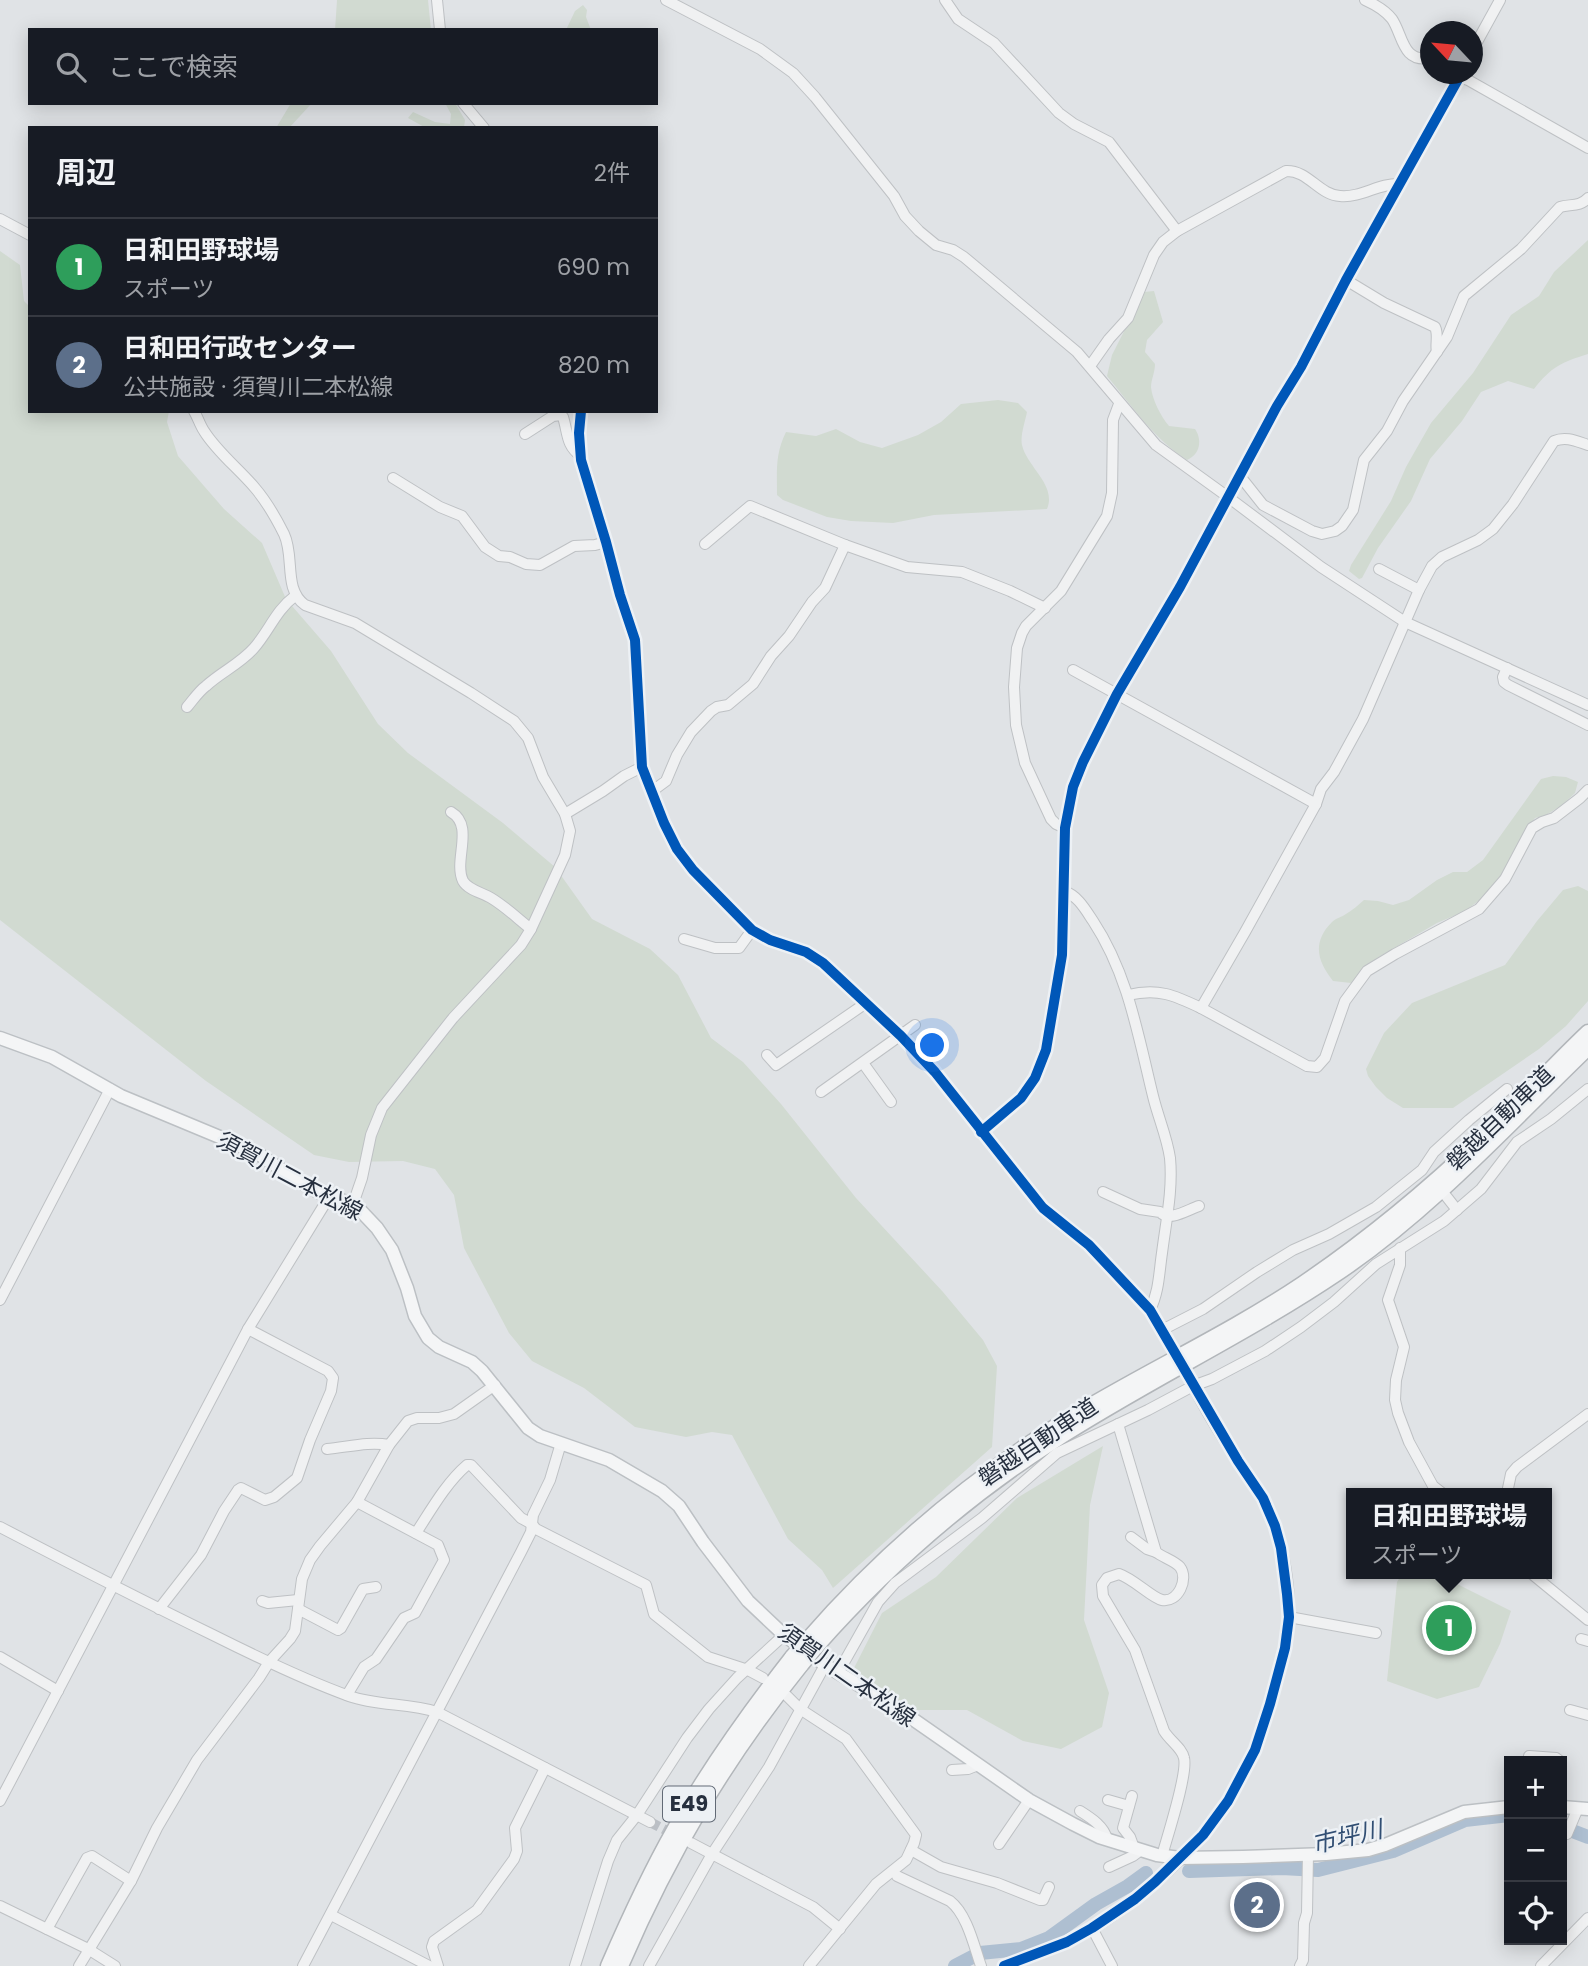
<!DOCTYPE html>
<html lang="ja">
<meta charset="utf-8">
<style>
:root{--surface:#171b24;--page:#20242c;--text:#f1f3f6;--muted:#9ea1a6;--line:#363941;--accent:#7c3aed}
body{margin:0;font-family:Poppins,"Noto Sans JP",sans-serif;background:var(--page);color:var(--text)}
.controls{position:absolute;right:21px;bottom:21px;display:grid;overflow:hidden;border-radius:0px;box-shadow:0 4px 18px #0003}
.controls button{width:63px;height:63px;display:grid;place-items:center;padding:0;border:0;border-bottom:2px solid var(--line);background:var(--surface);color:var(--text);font:35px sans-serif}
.compass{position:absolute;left:1420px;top:21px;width:63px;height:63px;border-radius:50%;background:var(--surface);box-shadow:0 4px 18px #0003;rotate:296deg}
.you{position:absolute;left:933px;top:1046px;width:24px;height:24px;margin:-18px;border:5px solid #fff;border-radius:50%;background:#1a73e8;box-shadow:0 0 0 10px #1a73e833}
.badge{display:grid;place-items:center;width:46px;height:46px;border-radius:50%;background:var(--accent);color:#fff;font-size:23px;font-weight:700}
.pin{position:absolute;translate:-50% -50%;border:4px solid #fff;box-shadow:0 2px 7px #0006}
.popup{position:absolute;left:1346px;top:1488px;width:206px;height:91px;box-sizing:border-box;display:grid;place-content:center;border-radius:0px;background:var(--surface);filter:drop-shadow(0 2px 5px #0005);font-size:23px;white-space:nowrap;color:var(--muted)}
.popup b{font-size:26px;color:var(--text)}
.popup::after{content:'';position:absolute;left:50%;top:100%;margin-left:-14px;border:14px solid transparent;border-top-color:var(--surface)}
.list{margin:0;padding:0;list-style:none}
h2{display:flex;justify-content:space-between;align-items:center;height:91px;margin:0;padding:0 28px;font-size:30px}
h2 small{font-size:23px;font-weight:400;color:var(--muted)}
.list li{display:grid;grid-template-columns:46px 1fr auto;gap:21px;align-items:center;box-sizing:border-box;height:98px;padding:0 28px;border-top:2px solid var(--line)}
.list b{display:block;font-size:26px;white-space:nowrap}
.list p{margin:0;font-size:23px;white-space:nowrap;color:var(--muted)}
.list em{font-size:23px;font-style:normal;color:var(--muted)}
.icon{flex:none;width:38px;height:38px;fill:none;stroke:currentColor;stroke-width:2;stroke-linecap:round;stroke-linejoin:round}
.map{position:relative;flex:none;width:1588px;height:1966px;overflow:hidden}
.search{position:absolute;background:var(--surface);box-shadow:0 4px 18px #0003;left:28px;top:28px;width:630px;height:77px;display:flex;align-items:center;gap:18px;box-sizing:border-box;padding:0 24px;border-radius:0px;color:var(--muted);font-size:26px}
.panel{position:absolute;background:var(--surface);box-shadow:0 4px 18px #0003;left:28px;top:126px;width:630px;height:287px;border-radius:0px}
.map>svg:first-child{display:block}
.green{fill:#d1dad1}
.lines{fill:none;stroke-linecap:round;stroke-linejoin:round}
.river{stroke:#aebfd1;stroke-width:14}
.minor-tunnel{stroke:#bbbfc5;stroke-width:10;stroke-dasharray:10 5;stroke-linecap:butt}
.minor-casing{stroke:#bec1c4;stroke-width:12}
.major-casing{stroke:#bcc0c4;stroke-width:15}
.highway-casing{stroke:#b2b6ba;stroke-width:17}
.minor{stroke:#f0f1f2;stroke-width:10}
.major{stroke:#f4f5f6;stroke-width:12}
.highway{stroke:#f4f5f6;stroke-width:14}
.highway-bridge-casing{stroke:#b2b6ba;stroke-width:17;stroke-linecap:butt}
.highway-bridge{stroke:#f4f5f6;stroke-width:14}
.cycleway-casing{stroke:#edf1f5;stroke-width:15}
.cycleway{stroke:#0057b8;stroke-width:10}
.labels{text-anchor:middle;stroke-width:5;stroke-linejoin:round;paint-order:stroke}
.shield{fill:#edf1f5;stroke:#626a76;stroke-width:2}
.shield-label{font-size:21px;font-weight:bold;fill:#27303f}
.street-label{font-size:23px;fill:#27303f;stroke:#edf1f5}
.water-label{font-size:24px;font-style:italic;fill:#314e73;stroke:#edf1f5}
</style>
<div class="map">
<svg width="1588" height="1966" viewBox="0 0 1588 1966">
<rect width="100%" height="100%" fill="#e0e3e6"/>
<g class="green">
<path d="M 337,0 L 428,0 L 431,30 L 335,30 Z"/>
<path d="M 583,5 L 587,10 L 586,17 L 591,30 L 566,30 L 575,11 Z"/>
<path d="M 291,103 L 312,103 L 289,128 L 276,128 Z"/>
<path d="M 445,103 L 455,103 L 465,120 L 464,128 L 426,128 L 408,118 L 413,112 L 435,122 L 450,124 L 451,114 Z"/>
<path d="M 1588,240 L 1588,354 C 1562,362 1551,367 1534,389 L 1508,381 L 1481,392 L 1462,421 L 1430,459 L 1411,501 L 1378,548 L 1362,578 L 1359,579 L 1349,571 L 1351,565 L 1391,501 L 1406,467 L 1431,423 L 1473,373 L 1511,315 L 1539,296 L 1554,272 Z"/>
<path d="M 0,251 L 20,265 L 24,301 L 30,307 L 30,411 L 169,411 L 167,422 L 178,456 L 224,509 L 262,543 L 286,599 L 331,651 L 378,724 L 408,753 L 503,823 L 555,867 L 592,919 L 650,949 L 678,975 L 711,1038 L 743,1062 L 781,1104 L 856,1198 L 943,1292 L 983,1340 L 997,1366 L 992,1447 L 833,1588 L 822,1570 L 788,1539 L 732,1435 L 712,1432 L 686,1437 L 635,1427 L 584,1388 L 532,1361 L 509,1333 L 464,1248 L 454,1195 L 435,1169 L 403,1161 L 349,1162 L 314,1155 L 206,1081 L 0,920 Z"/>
<path d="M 1154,291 L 1163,322 L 1147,340 L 1145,352 L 1155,364 C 1155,372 1151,380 1151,387 C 1152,399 1161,417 1169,426 L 1195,429 C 1202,439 1201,454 1187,460 C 1155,440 1131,405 1107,376 L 1112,355 L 1144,292 Z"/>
<path d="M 998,400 L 1018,403 L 1027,412 C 1025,422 1020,436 1022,445 C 1027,467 1057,485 1047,509 L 934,515 L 893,523 L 851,521 L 827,517 L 783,500 L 777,495 C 777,471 775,454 786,432 L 816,436 L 836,429 L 860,442 L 882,448 L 918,435 L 941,422 L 961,404 Z"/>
<path d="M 1553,776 L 1566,777 L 1578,782 L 1575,793 L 1561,806 L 1546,815 L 1535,818 L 1527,829 L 1501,877 L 1485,896 L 1465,911 L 1437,923 L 1377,958 L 1351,983 L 1333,981 C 1317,961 1312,942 1332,922 C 1336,918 1342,917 1346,914 C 1353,910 1358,905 1364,900 L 1378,901 L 1393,905 L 1409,900 L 1437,880 L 1453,872 L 1467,872 L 1483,860 L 1541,779 Z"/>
<path d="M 1578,886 L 1588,891 L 1588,1001 L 1566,1026 L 1539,1049 L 1453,1108 L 1403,1108 L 1387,1098 L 1376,1087 L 1368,1076 L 1366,1069 L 1384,1033 L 1412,1003 L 1505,965 L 1537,921 L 1563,890 Z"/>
<path d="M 1103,1446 L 1090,1505 L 1084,1620 L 1109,1693 L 1102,1727 L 1061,1749 L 1023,1741 L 967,1710 L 912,1710 L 853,1670 L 882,1613 L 936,1577 L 1017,1498 Z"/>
<path d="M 1402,1574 L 1437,1574 L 1511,1611 L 1500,1644 L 1479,1687 L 1437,1699 L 1387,1681 L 1397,1582 Z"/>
</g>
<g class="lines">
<g class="river">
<path d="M 1562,1827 L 1588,1837"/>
<path d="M 1189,1871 L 1282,1868 L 1318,1870 L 1393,1851 L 1465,1820 L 1509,1815"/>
<path d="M 955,1966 L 980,1953 L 1021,1949 L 1049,1938 L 1096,1904 L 1128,1886 L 1146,1873"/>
</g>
<path class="minor-tunnel" d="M 650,1822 L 675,1835"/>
<defs>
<g id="minor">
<path d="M 437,0 L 440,30"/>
<path d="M 666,0 L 760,49 L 793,73 L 815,97 L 894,196 L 905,216 L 919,231 L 936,245 L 953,250 L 964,257 L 1077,352 L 1156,445 L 1228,497 L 1321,567 L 1405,622 L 1588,705"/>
<path d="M 945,0 L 958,19 L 994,43 L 1059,113 L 1074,124 L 1109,142 L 1177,231"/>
<path d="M 1365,0 C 1376,5 1385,10 1392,19 C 1403,35 1402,63 1430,58"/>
<path d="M 1472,51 L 1500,0"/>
<path d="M 1459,77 L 1468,80 L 1588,148"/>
<path d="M 463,103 L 484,128"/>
<path d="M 0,219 L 30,235"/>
<path d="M 1346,280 L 1384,303 L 1435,327 C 1439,335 1435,344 1437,352"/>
<path d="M 1090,366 L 1109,339 L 1128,318 L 1154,255 L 1163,242 L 1177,231 L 1286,171 C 1308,170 1319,195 1340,196 C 1362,198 1378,183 1400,184"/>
<path d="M 194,411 C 198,418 200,425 204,431 C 217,452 239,469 255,488 C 267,502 276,518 284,534 C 295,557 283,589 305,605 L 355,623 L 471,693 L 514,721 L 528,738 L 543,777 L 565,814 L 570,831 L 565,855 L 531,929 L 521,945 L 453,1018 L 382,1108 L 371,1135 L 362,1178 L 353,1204"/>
<path d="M 581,411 L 579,433 L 581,460 L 606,542 L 620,595 L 635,640 L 642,767 L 664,823 L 677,849 L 693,870 L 752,930 L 770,940 L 806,952 L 823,963 L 901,1036 L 935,1072 L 1043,1208 L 1089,1245 L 1150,1310 L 1170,1345"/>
<path d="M 525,434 L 553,416 L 561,415 L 563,417 C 568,433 566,446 581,456"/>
<path d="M 1240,476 L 1263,505 L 1312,531 L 1322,534 L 1335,531 L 1342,526 L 1353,510 L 1364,460 L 1387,431 L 1403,401 L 1447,337 L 1464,296 L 1521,249 L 1560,207 C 1570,204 1580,207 1588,198"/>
<path d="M 393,478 L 440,507 L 462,516 L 485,547 L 499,556 L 510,557 L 526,564 L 540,565 L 574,546 L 595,545 L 606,542"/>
<path d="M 705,544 L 750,506 L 845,545"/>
<path d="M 1379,569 L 1419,590"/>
<path d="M 1507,668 L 1503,677 L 1504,682 L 1508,685 L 1588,725"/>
<path d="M 1073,670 L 1316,804"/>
<path d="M 187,707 C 193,700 199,691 206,686 C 221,672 240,664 254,648 C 269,631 276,610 295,596"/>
<path d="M 651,792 L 666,781 L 677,755 L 691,732 L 711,711 L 717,707 L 728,705 L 753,684 L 771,656 L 789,636 L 812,602 L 825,588 L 845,545 L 907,567 L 962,572 L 1010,591 L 1045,608"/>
<path d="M 451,812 C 475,826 453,860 463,881 C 468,890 483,893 491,898 C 506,907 518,919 531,929"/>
<path d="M 565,814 L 603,791 L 624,776 L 642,767"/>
<path d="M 1065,828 L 1056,824 L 1051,819 L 1025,763 L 1016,725 L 1014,687 L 1017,648 L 1022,633 L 1026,626 L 1061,591 L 1107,516 L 1112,493 L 1113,420 L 1119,404"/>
<path d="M 1064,891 C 1078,896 1085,909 1093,921 C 1128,974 1138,1035 1153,1096 C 1158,1117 1167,1137 1170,1158 C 1173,1190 1166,1221 1162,1253 C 1159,1273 1159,1292 1150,1310"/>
<path d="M 684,939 L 715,948 L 739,948 L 752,930"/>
<path d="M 1128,995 C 1158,988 1174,995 1201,1008 L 1245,932 L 1316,804 L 1321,789 L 1334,772 L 1363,719 L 1419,590 L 1432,566 L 1442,557 L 1478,540 L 1493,529 L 1513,504 L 1554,441 C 1566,436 1576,441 1588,445"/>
<path d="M 1201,1008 L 1307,1066 L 1317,1067 L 1325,1058 L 1345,1001 L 1367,971 L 1395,954 L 1479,909 L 1505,879 L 1532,828 L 1542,822 L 1554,818 L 1580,798 L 1588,790"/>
<path d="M 767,1055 L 776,1065 L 866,1003"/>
<path d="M 863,1063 L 891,1102"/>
<path d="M 821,1092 L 915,1025"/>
<path d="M 981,1132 L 1021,1098 L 1035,1078 L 1046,1050 L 1062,955 L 1065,828 L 1073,787 L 1083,762 L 1117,694 L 1180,587 L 1277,406 L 1301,367 L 1346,280 L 1461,74"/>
<path d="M 1103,1192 L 1140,1209 L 1160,1212 C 1169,1222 1187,1210 1199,1206"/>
<path d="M 1446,1196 L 1457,1210"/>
<path d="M 1400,1248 L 1400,1265 L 1388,1300 L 1404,1347 L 1396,1380 L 1395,1400 L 1398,1413 L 1409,1442 L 1433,1486 L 1442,1493"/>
<path d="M 0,1300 L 110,1089"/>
<path d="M 1162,1330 L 1203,1309 L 1257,1272 L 1293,1250 L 1329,1234 L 1376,1207 L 1422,1170 L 1434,1152 L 1469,1120 L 1507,1089"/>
<path d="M 1118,1424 L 1156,1552 C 1162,1557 1175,1561 1180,1567 C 1189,1579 1178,1603 1162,1600 C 1152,1598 1134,1579 1119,1574 L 1107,1578 L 1102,1585 L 1103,1596 L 1135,1650 L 1164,1731 C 1170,1741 1182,1748 1184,1758 C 1188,1774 1167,1837 1162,1856"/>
<path d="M 327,1449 C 348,1447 369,1441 389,1445"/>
<path d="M 1507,1493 L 1511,1474 L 1517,1467 L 1588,1414"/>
<path d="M 0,1527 C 71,1564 141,1600 213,1635 C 257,1657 302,1679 349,1696 C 377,1706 408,1703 437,1712 L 650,1822"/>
<path d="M 416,1533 C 431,1510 446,1483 467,1465 L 471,1465 L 521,1518 L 532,1524 L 536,1529 L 646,1585 L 654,1614 L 708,1657 L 748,1670 L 763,1678"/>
<path d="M 1131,1537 L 1147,1549 L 1156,1552"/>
<path d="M 1532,1574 L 1588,1620"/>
<path d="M 262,1601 L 268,1603 L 298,1600"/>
<path d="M 159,1609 L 201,1555 L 224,1511 L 238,1490 L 241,1488 L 265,1500 L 274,1497 L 297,1478 L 310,1440 L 331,1391 L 333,1378 L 328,1371 L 248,1329"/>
<path d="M 298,1609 L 338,1630 L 341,1628 L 363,1589 L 376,1587"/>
<path d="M 1289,1617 L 1376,1633"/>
<path d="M 1581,1639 L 1588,1641"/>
<path d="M 0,1657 L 58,1691"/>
<path d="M 838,1673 L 878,1602 L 895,1583 L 982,1518 L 1057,1453 L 1148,1410 L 1193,1386 L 1212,1379 L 1265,1351 L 1301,1327 L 1334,1302 L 1376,1264 L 1444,1221 L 1481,1189 L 1517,1142 L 1551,1119 L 1588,1089"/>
<path d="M 347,1695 L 364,1667 L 376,1659 L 404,1618 L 415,1613 L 444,1560 L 438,1545 L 357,1502"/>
<path d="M 787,1696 L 800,1709 L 846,1739 L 916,1835 L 914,1843 L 906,1860 L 876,1884 L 809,1966"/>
<path d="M 1570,1710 L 1588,1715"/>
<path d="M 1529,1756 L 1556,1758 L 1560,1761"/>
<path d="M 952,1770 L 968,1769 L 978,1765"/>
<path d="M 1132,1796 L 1123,1828 L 1130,1837 L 1134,1848"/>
<path d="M 1108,1800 L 1129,1806"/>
<path d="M 0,1801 L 248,1329 L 329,1197"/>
<path d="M 1080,1811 C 1091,1818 1104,1826 1107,1839"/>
<path d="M 1567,1834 L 1578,1808"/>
<path d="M 691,1843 L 813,1907 L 840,1929"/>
<path d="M 999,1844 L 1029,1800"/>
<path d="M 911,1850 L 941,1867 L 997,1883 L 1040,1900 L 1043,1900 L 1049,1887"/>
<path d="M 1109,1867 L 1133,1856 L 1141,1850"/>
<path d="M 897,1876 L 950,1901 C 967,1914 974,1946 981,1966"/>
<path d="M 0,1906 L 88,1949 L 115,1966"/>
<path d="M 331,1915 L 429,1966"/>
<path d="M 1092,1928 L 1112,1966"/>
<path d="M 47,1929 L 87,1858 L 92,1856 L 131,1881"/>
<path d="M 79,1966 L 131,1881 L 157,1828 L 197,1760 L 259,1678 L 269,1662 L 290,1639 L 295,1631 L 302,1579 L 310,1560 L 320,1546 L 357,1502 L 389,1445 L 408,1421 L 417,1418 L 439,1418 L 454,1414 L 495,1385"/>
<path d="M 303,1966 L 521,1552 L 531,1532 L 533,1515 L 550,1480 L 561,1443"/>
<path d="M 438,1966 L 432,1947 L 434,1941 L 477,1910 L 514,1859 L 517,1851 L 515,1828 L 545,1768"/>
<path d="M 575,1966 L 608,1861 L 617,1840 L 637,1815 L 687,1738 L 709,1709 L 737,1678 L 784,1635"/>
<path d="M 649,1966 L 712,1854 L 769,1767 L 825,1665"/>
<path d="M 1004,1966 C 1025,1958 1048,1951 1068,1942 C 1124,1915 1194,1855 1227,1803 C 1250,1767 1264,1727 1275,1686 C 1280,1664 1288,1641 1289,1618 C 1290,1588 1284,1553 1275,1524 C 1266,1500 1250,1482 1237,1460 C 1220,1434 1202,1406 1189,1377"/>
<path d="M 1300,1966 L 1303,1960 L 1304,1923 L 1307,1913 L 1308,1854"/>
<path d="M 1541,1966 L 1588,1918"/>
</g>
<g id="major">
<path d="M 0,1038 L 52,1057 L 121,1096 L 234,1143 L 260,1155 L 295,1179 L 320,1193 L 353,1204 L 359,1209 L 377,1228 L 392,1250 L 407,1288 L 415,1316 L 428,1338 L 439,1347 L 472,1362 L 482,1371 L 528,1428 L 540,1436 L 609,1460 L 662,1491 L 679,1506 L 703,1542 L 748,1601 L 784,1635 L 825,1665 L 894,1706 L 1029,1800 L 1073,1824 L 1099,1837 L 1157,1855 L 1180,1858 L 1243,1857 L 1326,1854 L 1368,1850 L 1385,1845 L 1464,1812 L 1509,1807"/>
<path d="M 1562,1807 L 1588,1809"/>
</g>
<g id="highway">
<path d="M 807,1640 C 881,1555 968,1481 1064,1421 C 1142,1373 1226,1335 1302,1284 C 1367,1240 1426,1191 1483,1137 C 1519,1103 1552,1066 1588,1032"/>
<path d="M 816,1647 C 885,1569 963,1500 1051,1443 C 1145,1382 1248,1334 1341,1271 C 1433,1208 1508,1125 1588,1048"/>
<path d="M 608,1966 C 628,1920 649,1874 674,1830 C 708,1769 749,1712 792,1657"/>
<path d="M 621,1966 C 669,1854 726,1758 802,1664"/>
</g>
</defs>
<use href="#minor" class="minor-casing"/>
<use href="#major" class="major-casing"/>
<use href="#highway" class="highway-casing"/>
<use href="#minor" class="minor"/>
<use href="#major" class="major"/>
<use href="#highway" class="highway"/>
<defs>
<g id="highway-bridge">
<path d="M 792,1657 L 807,1640"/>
<path d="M 802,1664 L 816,1647"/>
</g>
</defs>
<use href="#highway-bridge" class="highway-bridge-casing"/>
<use href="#highway-bridge" class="highway-bridge"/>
<defs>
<g id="cycleway">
<path d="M 581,411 L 579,433 L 581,460 L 606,542 L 620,595 L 635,640 L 642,767 L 664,823 L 677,849 L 693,870 L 752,930 L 770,940 L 806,952 L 823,963 L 901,1036 L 935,1072 L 1043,1208 L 1089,1245 L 1150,1310 L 1238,1461 L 1263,1498 L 1275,1526 L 1281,1548 L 1287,1594 L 1289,1617 L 1285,1648 L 1270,1704 L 1255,1750 L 1228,1801 L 1203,1835 L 1155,1882 L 1135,1899 L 1092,1928 L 1067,1942 L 1004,1966"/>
<path d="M 981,1132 L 1021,1098 L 1035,1078 L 1046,1050 L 1062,955 L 1065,828 L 1073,787 L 1083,762 L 1117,694 L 1180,587 L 1277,406 L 1301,367 L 1346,280 L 1461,74"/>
</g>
</defs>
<use href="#cycleway" class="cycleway-casing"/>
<use href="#cycleway" class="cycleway"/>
</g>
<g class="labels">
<rect class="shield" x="663" y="1786.5" width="52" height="35" rx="5"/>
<g class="shield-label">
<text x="689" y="1811">E49</text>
</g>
<g class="street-label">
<text transform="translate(1500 1118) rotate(-44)" y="8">磐越自動車道</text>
<text transform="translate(290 1176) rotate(28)" y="8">須賀川二本松線</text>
<text transform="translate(1038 1442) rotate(-34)" y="8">磐越自動車道</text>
<text transform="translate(847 1675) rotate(35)" y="8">須賀川二本松線</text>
</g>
<g class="water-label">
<text transform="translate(1347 1837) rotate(-13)" y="8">市坪川</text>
</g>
</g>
</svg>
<div class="controls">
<button>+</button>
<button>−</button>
<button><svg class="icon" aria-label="locate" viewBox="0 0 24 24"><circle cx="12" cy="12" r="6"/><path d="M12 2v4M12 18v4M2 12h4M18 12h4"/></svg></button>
</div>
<svg class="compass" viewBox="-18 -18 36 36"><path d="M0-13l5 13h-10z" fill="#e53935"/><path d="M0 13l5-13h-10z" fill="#9ea1a6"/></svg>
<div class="you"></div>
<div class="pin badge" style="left:1449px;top:1628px;background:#2e9e5b">1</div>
<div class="popup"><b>日和田野球場</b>スポーツ</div>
<div class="pin badge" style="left:1257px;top:1905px;background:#5c6f8a">2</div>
<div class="search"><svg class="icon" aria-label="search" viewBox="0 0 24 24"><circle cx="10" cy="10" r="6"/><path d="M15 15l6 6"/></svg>ここで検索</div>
<section class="panel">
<h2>周辺<small>2件</small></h2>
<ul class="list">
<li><span class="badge" style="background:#2e9e5b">1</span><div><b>日和田野球場</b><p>スポーツ</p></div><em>690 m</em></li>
<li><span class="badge" style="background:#5c6f8a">2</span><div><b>日和田行政センター</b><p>公共施設 · 須賀川二本松線</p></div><em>820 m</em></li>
</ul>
</section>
</div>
